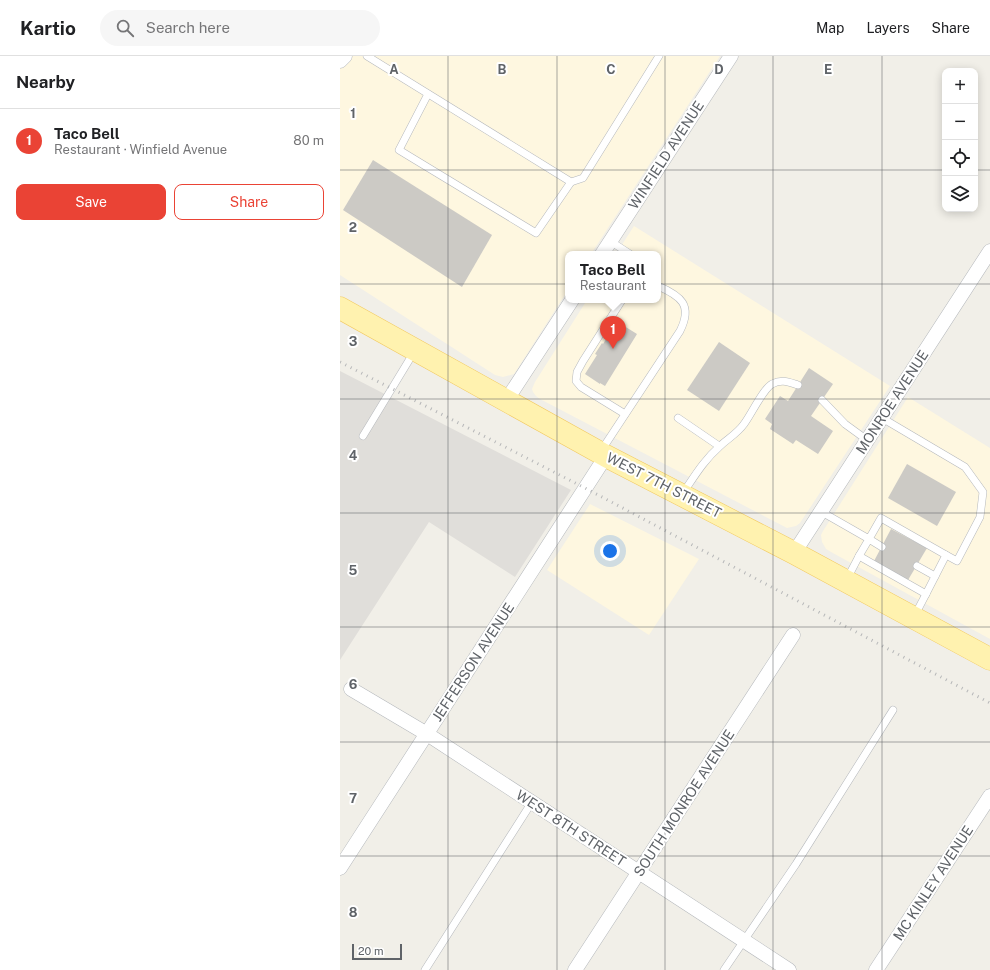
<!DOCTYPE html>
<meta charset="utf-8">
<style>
:root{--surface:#fff;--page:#f6f6f6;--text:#202124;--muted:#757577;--line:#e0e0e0;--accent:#ea4335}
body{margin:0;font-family:"Public Sans",sans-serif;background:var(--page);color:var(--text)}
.controls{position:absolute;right:12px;top:12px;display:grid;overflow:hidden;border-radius:8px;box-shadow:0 2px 10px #0003}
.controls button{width:36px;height:36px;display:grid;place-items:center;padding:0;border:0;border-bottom:1px solid var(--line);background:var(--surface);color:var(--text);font:20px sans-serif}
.scale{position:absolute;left:12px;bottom:10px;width:50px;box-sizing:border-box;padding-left:4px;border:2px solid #5f6368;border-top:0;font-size:11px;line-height:14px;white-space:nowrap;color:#5f6368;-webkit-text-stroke:3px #fff;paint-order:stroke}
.you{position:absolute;left:270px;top:495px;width:14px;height:14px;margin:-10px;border:3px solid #fff;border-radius:50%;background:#1a73e8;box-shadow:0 0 0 6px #1a73e833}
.badge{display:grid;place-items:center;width:26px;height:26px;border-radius:50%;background:var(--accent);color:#fff;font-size:13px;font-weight:700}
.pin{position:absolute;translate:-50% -33px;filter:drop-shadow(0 1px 2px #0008)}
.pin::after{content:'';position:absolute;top:21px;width:14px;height:12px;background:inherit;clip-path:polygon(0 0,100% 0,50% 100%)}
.popup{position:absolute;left:225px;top:195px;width:96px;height:52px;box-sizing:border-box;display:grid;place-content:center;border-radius:8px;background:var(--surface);filter:drop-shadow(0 1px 3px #0005);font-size:13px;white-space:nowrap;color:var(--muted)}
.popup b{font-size:15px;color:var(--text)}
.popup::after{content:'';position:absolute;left:50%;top:100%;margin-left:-8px;border:8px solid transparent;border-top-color:var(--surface)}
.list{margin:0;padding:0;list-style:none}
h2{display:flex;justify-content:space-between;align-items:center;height:52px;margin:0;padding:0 16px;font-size:17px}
h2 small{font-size:13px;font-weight:400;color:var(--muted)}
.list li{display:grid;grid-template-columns:26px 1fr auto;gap:12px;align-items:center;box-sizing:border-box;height:64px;padding:0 16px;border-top:1px solid var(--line)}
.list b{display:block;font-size:15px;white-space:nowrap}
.list p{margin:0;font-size:13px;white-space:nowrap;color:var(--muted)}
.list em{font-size:13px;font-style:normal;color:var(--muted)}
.actions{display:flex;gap:8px;padding:12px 16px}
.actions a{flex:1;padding:9px 0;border:1px solid var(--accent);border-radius:8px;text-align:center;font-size:14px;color:var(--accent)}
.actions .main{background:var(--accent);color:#fff}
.icon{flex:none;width:22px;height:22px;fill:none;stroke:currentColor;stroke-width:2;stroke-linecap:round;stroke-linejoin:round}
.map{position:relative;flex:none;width:650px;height:914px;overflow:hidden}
header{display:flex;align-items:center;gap:24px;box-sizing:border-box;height:56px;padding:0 20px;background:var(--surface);border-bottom:1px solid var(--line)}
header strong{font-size:19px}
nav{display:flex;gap:22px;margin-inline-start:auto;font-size:14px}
.search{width:280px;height:36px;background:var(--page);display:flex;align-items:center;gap:10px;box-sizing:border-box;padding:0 14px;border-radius:22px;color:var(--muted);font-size:15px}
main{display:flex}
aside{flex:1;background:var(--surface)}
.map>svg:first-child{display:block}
.commercial{fill:#fef7e0}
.industrial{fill:#e0deda}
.building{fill:#cccac5}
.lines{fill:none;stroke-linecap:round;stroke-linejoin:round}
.service-casing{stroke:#b5b8bc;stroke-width:8}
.minor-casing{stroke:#b5b8bc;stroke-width:15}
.primary-casing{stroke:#f2c960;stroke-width:23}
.service{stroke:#fff;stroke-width:7}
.minor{stroke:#fff;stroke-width:14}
.primary{stroke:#fff2af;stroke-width:22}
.rail{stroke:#b6b7b8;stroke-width:3;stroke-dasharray:1 5;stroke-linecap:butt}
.grid{fill:none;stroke:#5f6368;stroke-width:1;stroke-opacity:0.55}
.labels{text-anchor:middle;stroke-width:4;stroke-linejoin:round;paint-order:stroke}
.street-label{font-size:14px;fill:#5f6368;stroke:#fff}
.grid-label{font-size:13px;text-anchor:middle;font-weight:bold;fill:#5f6368;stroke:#fff;stroke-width:4;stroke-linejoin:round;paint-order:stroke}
</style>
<header>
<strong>Kartio</strong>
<div class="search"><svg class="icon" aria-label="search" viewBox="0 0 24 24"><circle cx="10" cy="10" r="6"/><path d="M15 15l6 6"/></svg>Search here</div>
<nav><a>Map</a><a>Layers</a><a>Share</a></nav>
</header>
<main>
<aside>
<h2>Nearby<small></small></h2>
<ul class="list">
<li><span class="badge">1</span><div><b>Taco Bell</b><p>Restaurant · Winfield Avenue</p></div><em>80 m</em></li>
</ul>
<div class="actions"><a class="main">Save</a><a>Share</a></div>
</aside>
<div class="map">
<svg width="650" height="914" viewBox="0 0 650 914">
<rect width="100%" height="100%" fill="#f1efe8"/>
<g class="commercial">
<path d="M 0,0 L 380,0 L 251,198 L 228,198 L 228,234 L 174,318 L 163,321 L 155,319 L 0,219 Z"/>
<path d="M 294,170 L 550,330 L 460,467 L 456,470 L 447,472 L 200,343 L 196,340 L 193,336 L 192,333 L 195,326 L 247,244 L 318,244 L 318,198 L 276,198 Z"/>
<path d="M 568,341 L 650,392 L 650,583 L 491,496 L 486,493 L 482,486 L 481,479 L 483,475 Z"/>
<path d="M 250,448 L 359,503 L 309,579 L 207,514 Z"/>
</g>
<path class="industrial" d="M 0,315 L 231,434 L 175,521 L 89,466 L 0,604 Z"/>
<g class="building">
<path d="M 33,104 L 152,179 L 122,231 L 3,154 Z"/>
<path d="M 276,265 L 297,278 L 265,330 L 260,327 L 260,328 L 245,318 L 257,299 L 255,298 L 262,287 L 263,288 L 272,274 L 271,273 Z"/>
<path d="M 379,286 L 410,307 L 379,355 L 347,334 Z"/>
<path d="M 469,312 L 493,328 L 471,360 L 493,375 L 478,398 L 456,384 L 453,388 L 430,373 L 432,368 L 425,363 L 440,340 L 448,345 Z"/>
<path d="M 567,408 L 616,436 L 597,470 L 548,442 Z"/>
<path d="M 551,473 L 587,492 L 568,524 L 534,505 Z"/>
</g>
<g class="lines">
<defs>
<g id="service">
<path d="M 27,0 L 231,126 L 243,122 L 319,0"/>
<path d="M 88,38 L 59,94 L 196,177 L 231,126"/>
<path d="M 270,185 L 290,198"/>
<path d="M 282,244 L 243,305 L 237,316 L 236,325 L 241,331 L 285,358"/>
<path d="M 482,344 L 505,368 L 527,384"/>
<path d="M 338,362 L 379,390"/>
<path d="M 542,362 L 625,411 L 643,436 L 640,461 L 617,505 L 606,499"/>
<path d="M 23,380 L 74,296"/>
<path d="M 261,395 L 340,275 C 353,249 341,240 318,230"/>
<path d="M 343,437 C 354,421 364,404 379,391 C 387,383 397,378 404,368 C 411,359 423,333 432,328 C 442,323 448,326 458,329"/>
<path d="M 480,455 L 529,483 L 519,500 L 586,538 L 606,499 L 541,462 L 529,483 L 542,491"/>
<path d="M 577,510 L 595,520"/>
<path d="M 507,523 L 519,500"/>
<path d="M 574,561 L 586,538"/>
<path d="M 85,914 L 192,746"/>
<path d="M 384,914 L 456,808 L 553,654"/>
</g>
<g id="minor">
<path d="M 0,5 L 5,0"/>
<path d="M 262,198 L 391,0"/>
<path d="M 166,345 L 232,244"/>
<path d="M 454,497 L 650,195"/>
<path d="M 11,633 L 87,678 L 449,914"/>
<path d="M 0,812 L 266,400"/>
<path d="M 235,914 L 453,579"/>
<path d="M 536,914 L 650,740"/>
</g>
<path id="primary" d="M 0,252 L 266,400 L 454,497 L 650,603"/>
</defs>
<use href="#service" class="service-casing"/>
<use href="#minor" class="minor-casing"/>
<use href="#primary" class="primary-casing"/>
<use href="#service" class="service"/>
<use href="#minor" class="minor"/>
<use href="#primary" class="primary"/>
<path class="rail" d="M 0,306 L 245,432 L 650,647"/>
</g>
<path class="grid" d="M 108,0 L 108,914M 217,0 L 217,914M 325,0 L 325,914M 433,0 L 433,914M 542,0 L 542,914M 0,114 L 605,114M 635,114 L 650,114M 0,228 L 650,228M 0,343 L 650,343M 0,457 L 650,457M 0,571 L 650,571M 0,686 L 650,686M 0,800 L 650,800"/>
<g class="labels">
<g class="street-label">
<text transform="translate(326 99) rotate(-57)" y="5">WINFIELD AVENUE</text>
<text transform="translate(552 346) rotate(-57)" y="5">MONROE AVENUE</text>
<text transform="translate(324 429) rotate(27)" y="5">WEST 7TH STREET</text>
<text transform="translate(133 606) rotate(-57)" y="5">JEFFERSON AVENUE</text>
<text transform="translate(344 747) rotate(-57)" y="5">SOUTH MONROE AVENUE</text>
<text transform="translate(231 772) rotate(33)" y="5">WEST 8TH STREET</text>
<text transform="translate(593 827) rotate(-57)" y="5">MC KINLEY AVENUE</text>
</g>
</g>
<g class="grid-label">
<text x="54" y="18">A</text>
<text x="162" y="18">B</text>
<text x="271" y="18">C</text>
<text x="379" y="18">D</text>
<text x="488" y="18">E</text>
<text x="13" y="62">1</text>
<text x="13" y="176">2</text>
<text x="13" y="290">3</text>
<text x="13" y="404">4</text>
<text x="13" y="519">5</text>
<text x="13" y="633">6</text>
<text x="13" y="747">7</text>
<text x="13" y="861">8</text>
</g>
</svg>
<div class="controls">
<button>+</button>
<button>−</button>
<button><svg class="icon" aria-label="locate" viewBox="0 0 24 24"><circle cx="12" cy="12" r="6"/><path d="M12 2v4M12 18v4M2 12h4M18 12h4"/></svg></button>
<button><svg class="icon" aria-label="layers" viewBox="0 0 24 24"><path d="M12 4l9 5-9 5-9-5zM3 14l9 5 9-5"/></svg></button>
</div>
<div class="scale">20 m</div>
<div class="you"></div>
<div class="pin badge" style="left:273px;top:293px">1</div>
<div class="popup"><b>Taco Bell</b>Restaurant</div>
</div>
</main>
